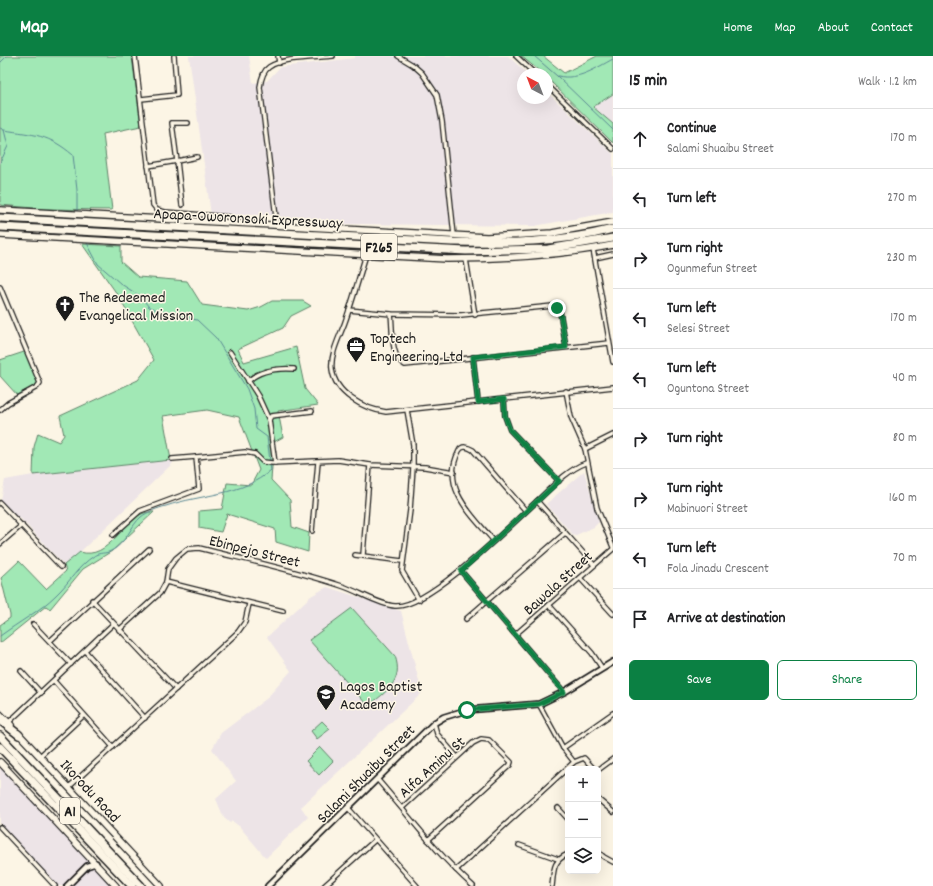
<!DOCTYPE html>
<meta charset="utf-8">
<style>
:root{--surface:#fff;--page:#f6f6f6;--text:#202124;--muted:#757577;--line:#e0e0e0;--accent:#0b8043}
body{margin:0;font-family:Dekko,sans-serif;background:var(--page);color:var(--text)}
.controls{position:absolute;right:12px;bottom:12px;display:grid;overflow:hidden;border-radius:6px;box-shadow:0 4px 16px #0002}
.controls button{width:36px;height:36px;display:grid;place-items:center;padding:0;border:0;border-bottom:1px solid var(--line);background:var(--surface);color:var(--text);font:20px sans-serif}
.compass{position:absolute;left:517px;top:12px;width:36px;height:36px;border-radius:50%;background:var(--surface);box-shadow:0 4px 16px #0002;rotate:318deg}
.stop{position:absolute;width:12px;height:12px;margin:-9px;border:3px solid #0b8043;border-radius:50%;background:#fff}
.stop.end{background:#0b8043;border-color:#fff;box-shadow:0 1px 4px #0008}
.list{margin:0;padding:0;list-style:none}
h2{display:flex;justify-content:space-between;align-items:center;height:52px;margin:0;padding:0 16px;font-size:17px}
h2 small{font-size:13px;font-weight:400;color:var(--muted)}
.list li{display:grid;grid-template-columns:26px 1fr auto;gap:12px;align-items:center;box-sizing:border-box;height:60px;padding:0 16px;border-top:1px solid var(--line)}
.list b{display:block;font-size:15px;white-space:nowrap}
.list p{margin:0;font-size:13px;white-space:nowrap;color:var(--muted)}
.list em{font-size:13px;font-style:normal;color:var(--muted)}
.actions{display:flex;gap:8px;padding:12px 16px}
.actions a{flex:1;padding:9px 0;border:1px solid var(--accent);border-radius:6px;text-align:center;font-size:14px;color:var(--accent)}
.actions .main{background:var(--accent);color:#fff}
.icon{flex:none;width:22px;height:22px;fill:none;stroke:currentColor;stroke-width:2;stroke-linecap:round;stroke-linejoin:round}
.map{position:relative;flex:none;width:613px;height:830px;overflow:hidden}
header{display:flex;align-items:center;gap:24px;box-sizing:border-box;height:56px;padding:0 20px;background:var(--accent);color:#fff}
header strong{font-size:19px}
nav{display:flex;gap:22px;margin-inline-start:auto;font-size:14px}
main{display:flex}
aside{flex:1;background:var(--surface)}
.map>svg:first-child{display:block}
.built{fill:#ede4e7}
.green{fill:#a1e8b5;stroke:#5e8268}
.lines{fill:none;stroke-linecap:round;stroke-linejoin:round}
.stream{stroke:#5a8893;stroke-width:1}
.minor-casing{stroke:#1c1c1c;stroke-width:6}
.tertiary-casing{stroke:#1c1c1c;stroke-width:8}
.primary-casing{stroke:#1c1c1c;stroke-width:8}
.motorway-casing{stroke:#1c1c1c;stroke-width:10}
.minor{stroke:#fcf5e5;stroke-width:3.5}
.tertiary{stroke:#fcf5e5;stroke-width:4.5}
.primary{stroke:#fcf5e5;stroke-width:5.5}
.motorway{stroke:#fcf5e5;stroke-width:7}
.route{stroke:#0b8043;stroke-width:5}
.labels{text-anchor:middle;stroke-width:3;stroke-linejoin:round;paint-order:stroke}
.shield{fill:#fcf5e5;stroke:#5f5d58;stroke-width:1}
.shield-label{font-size:15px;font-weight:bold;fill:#1c1c1c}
.street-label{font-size:16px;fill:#1c1c1c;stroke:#fcf5e5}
.poi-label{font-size:16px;fill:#1c1c1c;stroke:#fcf5e5;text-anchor:start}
</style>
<header>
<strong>Map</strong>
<nav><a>Home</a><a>Map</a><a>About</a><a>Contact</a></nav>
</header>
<main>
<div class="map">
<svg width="613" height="830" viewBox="0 0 613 830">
<rect width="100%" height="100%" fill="#fcf5e5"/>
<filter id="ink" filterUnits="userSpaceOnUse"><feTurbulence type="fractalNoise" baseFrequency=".025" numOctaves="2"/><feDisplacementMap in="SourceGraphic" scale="8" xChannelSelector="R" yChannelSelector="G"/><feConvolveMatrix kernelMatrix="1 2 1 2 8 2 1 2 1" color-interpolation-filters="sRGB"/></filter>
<g filter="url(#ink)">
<g class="built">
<path d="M 189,0 L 249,0 L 253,27 L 267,25 L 280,11 L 355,2 L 355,0 L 508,0 L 528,18 L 523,18 L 523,42 L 547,42 L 547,36 L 613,98 L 613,156 L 534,170 L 349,168 L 290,163 L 270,159 L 211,159 Z"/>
<path d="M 613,38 L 613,68 L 593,51 Z"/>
<path d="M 171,404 L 173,407 L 80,496 L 64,509 L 20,462 L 15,466 L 0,450 L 5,424 L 33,419 Z"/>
<path d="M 584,415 L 599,466 L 594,471 L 574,480 L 546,448 Z"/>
<path d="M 327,531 L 401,555 L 422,637 L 301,751 L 308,761 L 266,802 L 239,770 L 232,765 L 230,767 L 224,762 L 216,743 L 236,725 L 212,693 L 221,677 L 266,643 L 291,615 L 267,581 L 311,540 Z"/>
<path d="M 0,708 L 112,830 L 54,830 L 0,772 Z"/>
</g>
<g class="green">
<path d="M 0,0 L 132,0 L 141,70 L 103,78 L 112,154 L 45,153 L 0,149 Z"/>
<path d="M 521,0 L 543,0 L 564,17 L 597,0 L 613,0 L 613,38 L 593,51 L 613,68 L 613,87 L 547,22 L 547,18 L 543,18 Z"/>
<path d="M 82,188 L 121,190 L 121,206 L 138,221 L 187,225 L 202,249 L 248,255 L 261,251 L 272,245 L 303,245 L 311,250 L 291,260 L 283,272 L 238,293 L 244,306 L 296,291 L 305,333 L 318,349 L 278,355 L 283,381 L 274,386 L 271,424 L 290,444 L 292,471 L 309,477 L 308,496 L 276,486 L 275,473 L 227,458 L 221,476 L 199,472 L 199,455 L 222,453 L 227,427 L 251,429 L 259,414 L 239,361 L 207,354 L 163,360 L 171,404 L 33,419 L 34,391 L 38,377 L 59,386 L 64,379 L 60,360 L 138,324 L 154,304 L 117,238 Z"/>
<path d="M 27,295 L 40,327 L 17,339 L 0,320 L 0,304 Z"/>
<path d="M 154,456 L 112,495 L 83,513 L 50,553 L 46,550 L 0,587 L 0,569 L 10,562 L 10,559 L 1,522 L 19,505 L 46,533 L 66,515 L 64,509 L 80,496 C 109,505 123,463 144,457 C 147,456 151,456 154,456 Z"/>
<path d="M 352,552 L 395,600 C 404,625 386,636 368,650 L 309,584 Z"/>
<path d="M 322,665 L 330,673 L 317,683 L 311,675 Z"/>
<path d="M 320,691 L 333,705 L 319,719 L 306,705 Z"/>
</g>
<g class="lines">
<g class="stream">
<path d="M 534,0 L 557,20 L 613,74"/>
<path d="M 0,7 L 7,0"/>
<path d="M 558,20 C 578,25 596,12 613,3"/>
<path d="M 0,72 L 4,74 L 8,90 L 0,107"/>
<path d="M 4,74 C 35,79 48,78 73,99 L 77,134 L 77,155"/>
<path d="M 87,187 L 98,208 L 121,228 L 140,240 L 149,251 L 169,258 L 197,264 L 216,282 L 247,333 L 254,353 L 256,373 L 267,381 L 270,405"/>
<path d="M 0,580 C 19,566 40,555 56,539 C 70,526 78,510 94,500 C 99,496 106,498 111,495 C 126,488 131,469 141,461 C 147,456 158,452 166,450 C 201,438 242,440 271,414 L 270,409"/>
</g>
<defs>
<g id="minor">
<path d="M 135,0 L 153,149 L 157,154 L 165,156 L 230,161 L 237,167"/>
<path d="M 278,0 L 279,7"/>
<path d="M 398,0 L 413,9 L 422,17 L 437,39 L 442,65 L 454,179"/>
<path d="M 516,0 L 535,18"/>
<path d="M 547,29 L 613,93"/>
<path d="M 141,43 L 177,39 L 174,0"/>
<path d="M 148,110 L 177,105 L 172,67 L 188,67"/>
<path d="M 182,149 L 177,105 L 197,101"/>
<path d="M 277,169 L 260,31 C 261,24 263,15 269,11 C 283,1 316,2 333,0"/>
<path d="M 593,193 L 613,306"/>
<path d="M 366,199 C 359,221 353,244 345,266 C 340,280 330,298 332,313 C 335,338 364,353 386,356 L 613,331"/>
<path d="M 595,202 L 613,198"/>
<path d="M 466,203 L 475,259"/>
<path d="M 0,231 L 40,327 L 37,331 L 8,347 L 0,354"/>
<path d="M 349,254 L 391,258 L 461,259 L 553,250 L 560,256 L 566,291"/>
<path d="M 391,258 C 393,273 390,302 405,309 L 609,287"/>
<path d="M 230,296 L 258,340 L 269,364"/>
<path d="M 473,301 L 478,346"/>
<path d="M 248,325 C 260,314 278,312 294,313"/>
<path d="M 566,335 L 571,361 L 585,393 L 597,452 L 613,491"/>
<path d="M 504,343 L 505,360 L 510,374 L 559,425"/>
<path d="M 407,354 L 413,389 L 413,412 L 410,454 L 402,515 L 419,544"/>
<path d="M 585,393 L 613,379"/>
<path d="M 172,403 L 196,401"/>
<path d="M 275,407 L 269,364 L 271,360 L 312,355"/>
<path d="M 537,445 L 594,509"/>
<path d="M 0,447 L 61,511"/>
<path d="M 312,475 L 318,406"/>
<path d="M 113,479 L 140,455 L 199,433 L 196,401 L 245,396 L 255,398 L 263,406 L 272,407 L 338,404 L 370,409 L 425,411 L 454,416"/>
<path d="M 493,484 C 472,459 440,432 459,395 C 462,389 468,391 473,394 L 526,455"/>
<path d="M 0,488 L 22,469"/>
<path d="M 355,499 L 402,505"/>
<path d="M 363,499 L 370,409"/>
<path d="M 461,515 L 564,636"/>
<path d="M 580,522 L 613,558"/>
<path d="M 166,526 L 283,555"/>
<path d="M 92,544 L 176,633"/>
<path d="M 549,549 L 592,597 L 602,612"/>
<path d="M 466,563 L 565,477"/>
<path d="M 33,568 L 71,608"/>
<path d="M 119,574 L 160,537 L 166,526 L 168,513 L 176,502 L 187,493 L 199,492 C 246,504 295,514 342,530 C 358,535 379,549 395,550 C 427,553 511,469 536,446 C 551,432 567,414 586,407"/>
<path d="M 516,578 L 613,493"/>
<path d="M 50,585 L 149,493"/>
<path d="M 85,595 L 145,662"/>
<path d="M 21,615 L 41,637"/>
<path d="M 54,625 L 113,691"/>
<path d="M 539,648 L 563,692 L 613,657"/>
<path d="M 8,667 L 113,568"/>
<path d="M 434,667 L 437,678 L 457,701"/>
<path d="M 563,692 L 574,706"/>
<path d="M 40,700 L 83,660"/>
<path d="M 598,714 L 613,703"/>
<path d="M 377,723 C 409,760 437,798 473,830"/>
<path d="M 69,731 L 238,576 L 245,566 L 249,548"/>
<path d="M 598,743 L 613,756"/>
<path d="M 402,752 L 473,687 L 481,683 L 489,684 L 511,706 L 510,709 L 428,784"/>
<path d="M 558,752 L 568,763"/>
<path d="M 349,753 L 417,830"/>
<path d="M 0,771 L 55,830"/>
<path d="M 519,789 L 558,803"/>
<path d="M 598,796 L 604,801 L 613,806"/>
<path d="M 456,814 L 574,706 L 584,702 L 594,713"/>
<path d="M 324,830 L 375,784"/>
<path d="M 552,830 C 554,815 552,805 568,798"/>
</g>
<g id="tertiary">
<path d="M 67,830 L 87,810 L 96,807"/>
<path d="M 268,830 L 434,667 L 444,661 L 467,654 L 539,648 L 564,636 L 613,606"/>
</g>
<g id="primary">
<path d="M 0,154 L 487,181 L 552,177 L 613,166"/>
<path d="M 0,179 L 447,203 C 504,203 558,200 613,189"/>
<path d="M 0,658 L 11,669"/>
<path d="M 18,677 L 161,830"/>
<path d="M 0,706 L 116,830"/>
</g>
<g id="motorway">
<path d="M 0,162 L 452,186 C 506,187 560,187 613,173"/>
<path d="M 0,171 L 466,195 L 548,193 L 613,182"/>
<path d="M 0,664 L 19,679"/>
<path d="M 0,680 L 141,830"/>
<path d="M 0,691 L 132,830"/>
</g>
</defs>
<use href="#minor" class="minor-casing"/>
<use href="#tertiary" class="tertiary-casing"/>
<use href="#primary" class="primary-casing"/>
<use href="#motorway" class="motorway-casing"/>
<use href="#minor" class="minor"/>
<use href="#tertiary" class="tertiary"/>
<use href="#primary" class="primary"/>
<use href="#motorway" class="motorway"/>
</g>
</g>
<g class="lines" filter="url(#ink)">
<path class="route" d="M 467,654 L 539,648 L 564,636 L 461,515 L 559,425 L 510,374 L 505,360 L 504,343 L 478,346 L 473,301 L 566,291 L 560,256 L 557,252"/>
</g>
<defs>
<symbol id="church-pin" viewBox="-11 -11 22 30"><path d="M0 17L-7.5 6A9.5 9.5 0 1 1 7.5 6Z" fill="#1c1c1c" stroke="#fcf5e5"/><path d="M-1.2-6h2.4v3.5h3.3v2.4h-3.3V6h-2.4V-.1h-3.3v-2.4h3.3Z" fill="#fff"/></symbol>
<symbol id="office-pin" viewBox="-11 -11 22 30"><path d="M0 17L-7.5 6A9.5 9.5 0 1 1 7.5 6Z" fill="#1c1c1c" stroke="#fcf5e5"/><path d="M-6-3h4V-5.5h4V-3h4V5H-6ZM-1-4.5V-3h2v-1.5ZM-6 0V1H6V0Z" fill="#fff"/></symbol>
<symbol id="school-pin" viewBox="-11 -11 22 30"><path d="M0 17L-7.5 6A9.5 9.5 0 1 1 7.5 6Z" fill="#1c1c1c" stroke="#fcf5e5"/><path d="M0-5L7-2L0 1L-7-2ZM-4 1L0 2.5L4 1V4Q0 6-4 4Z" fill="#fff"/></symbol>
</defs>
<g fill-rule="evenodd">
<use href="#church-pin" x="54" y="238" width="22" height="30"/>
<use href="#office-pin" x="345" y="279" width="22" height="30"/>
<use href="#school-pin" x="315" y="627" width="22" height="30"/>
</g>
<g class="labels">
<g class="shield">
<rect x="361" y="178" width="36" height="26" rx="3"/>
<rect x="60" y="742" width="20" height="26" rx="3"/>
</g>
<g class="shield-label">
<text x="379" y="196">F265</text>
<text x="70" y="760">A1</text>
</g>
<g class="street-label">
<text transform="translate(248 161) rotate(3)" y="6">Apapa-Oworonsoki Expressway</text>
<text transform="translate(255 494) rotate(14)" y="6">Ebinpejo Street</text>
<text transform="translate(557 526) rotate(-42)" y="6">Bawala Street</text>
<text transform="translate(431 710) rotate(-42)" y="6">Alfa Aminu St</text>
<text transform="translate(365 717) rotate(-45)" y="6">Salami Shuaibu Street</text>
<text transform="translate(91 734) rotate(47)" y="6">Ikorodu Road</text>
</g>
<g class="poi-label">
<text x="79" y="246">The Redeemed<tspan x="79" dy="18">Evangelical Mission</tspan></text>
<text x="370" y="287">Toptech<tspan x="370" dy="18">Engineering Ltd</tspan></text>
<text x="340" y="635">Lagos Baptist<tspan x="340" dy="18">Academy</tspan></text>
</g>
</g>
</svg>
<div class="controls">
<button>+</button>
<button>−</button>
<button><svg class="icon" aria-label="layers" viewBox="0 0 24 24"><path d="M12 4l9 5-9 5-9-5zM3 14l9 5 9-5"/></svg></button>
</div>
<svg class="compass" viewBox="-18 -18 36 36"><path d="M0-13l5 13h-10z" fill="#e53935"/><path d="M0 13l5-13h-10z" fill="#757577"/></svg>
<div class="stop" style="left:467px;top:654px"></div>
<div class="stop end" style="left:557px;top:252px"></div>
</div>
<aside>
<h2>15 min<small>Walk · 1.2 km</small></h2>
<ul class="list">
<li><svg class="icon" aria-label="ahead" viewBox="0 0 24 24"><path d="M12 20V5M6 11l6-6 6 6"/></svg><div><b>Continue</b><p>Salami Shuaibu Street</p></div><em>170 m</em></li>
<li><svg class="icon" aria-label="left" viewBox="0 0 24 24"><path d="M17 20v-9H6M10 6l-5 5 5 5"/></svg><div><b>Turn left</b></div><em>270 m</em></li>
<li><svg class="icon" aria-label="right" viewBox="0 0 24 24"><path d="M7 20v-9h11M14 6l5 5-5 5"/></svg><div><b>Turn right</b><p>Ogunmefun Street</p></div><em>230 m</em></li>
<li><svg class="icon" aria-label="left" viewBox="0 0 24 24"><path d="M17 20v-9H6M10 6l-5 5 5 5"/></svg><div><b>Turn left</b><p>Selesi Street</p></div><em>170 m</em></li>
<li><svg class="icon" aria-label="left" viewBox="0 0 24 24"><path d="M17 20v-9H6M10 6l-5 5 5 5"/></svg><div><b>Turn left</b><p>Oguntona Street</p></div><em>40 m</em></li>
<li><svg class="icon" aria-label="right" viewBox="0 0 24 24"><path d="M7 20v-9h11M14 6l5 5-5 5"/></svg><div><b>Turn right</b></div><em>80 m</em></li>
<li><svg class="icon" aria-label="right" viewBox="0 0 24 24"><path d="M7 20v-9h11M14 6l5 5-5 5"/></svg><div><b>Turn right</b><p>Mabinuori Street</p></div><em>160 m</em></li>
<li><svg class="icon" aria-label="left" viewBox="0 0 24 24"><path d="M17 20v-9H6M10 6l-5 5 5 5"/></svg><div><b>Turn left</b><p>Fola Jinadu Crescent</p></div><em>70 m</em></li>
<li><svg class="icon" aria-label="arrive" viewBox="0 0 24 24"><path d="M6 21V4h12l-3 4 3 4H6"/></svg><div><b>Arrive at destination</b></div></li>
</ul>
<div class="actions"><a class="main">Save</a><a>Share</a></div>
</aside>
</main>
